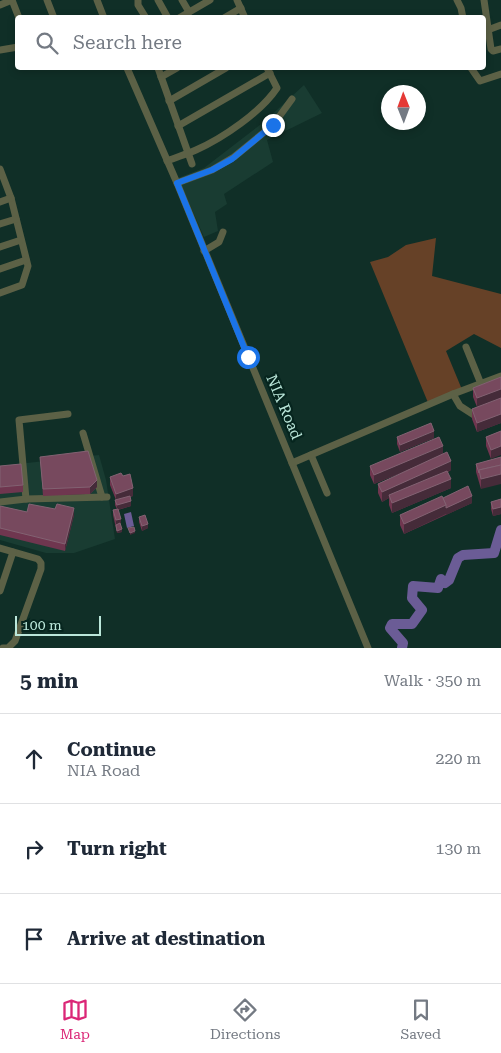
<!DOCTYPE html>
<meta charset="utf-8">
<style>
:root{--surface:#fff;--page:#f2f2f3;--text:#1f2937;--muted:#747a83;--line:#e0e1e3;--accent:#db2777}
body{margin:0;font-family:"Roboto Serif",serif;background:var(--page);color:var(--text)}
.compass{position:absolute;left:381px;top:85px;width:45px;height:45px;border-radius:50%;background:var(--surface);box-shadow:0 2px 8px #0003;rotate:359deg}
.scale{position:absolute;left:15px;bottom:12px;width:86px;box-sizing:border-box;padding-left:5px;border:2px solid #bbe7da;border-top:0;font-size:14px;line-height:18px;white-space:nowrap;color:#bbe7da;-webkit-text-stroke:4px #06251e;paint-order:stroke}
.stop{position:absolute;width:15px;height:15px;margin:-11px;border:4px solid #1a73e8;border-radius:50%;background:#fff}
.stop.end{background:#1a73e8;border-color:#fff;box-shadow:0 1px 5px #0008}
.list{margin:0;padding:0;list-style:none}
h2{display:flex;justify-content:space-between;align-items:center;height:65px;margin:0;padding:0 20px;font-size:21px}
h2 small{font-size:16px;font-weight:400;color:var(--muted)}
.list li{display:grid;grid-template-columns:32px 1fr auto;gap:15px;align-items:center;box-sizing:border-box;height:90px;padding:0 20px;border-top:1px solid var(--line)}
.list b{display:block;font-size:19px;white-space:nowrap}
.list p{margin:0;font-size:16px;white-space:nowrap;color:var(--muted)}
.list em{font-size:16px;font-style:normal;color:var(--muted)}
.icon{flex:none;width:28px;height:28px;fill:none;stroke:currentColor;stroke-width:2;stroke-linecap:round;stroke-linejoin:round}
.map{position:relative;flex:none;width:501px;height:648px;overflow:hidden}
.search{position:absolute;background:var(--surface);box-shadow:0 2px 8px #0003;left:15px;right:15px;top:15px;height:55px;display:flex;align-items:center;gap:12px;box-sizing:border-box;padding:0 18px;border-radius:5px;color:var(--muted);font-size:19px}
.sheet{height:335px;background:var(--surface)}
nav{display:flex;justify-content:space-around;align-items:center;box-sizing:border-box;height:70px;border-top:1px solid var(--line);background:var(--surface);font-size:14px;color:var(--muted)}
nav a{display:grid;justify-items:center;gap:2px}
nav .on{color:var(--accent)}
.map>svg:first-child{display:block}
.built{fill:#193c32}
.green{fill:#664127}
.water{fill:#6b5c96}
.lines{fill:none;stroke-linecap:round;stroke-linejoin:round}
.river{stroke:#6b5c96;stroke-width:10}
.minor{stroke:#5c6146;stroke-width:7}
.wall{fill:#6f364f}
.shaded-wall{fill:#452b39}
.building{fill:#77495e;stroke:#826272}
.route{stroke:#1a73e8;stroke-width:6}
.labels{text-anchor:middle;stroke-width:4.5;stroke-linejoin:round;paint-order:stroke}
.street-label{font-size:15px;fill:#bbe7da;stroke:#06251e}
</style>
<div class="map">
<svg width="501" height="648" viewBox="0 0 501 648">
<rect width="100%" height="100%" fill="#102f27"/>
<g class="built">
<path d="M 304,85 L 322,113 L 267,140 L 273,162 L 224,194 L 227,204 L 215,212 L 218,231 L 204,237 L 178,178 L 204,168 L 265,121 Z"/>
<path d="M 99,455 L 106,480 L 115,539 L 74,553 L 46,553 L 0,540 L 0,466 Z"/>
</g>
<path class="green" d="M 436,238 L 432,276 L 501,294 L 501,348 L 474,334 L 446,351 L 463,392 L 429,405 L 370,262 L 388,257 L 406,245 Z"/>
<path class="water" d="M 131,512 L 134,526 L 127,528 L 124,514 Z"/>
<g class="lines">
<path class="river" d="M 402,648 L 403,643 L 390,628 L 392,624 L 412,624 L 422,610 L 412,598 L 413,586 L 438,588 L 441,579 L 445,583 L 449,580 L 458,558 L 463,555 L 494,553 L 501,530"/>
<g class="minor">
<path d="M 12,0 L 19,18"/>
<path d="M 47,0 L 54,18"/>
<path d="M 97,0 L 104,18"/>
<path d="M 138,0 L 138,5 L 146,18"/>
<path d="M 158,0 L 168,18"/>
<path d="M 182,0 L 189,12"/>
<path d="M 237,0 L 245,18"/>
<path d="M 457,0 L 461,8 L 463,18"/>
<path d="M 484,0 L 491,49 L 493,51 L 501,49"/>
<path d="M 0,5 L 12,0"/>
<path d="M 179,18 L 210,0"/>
<path d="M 224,18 L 241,8"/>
<path d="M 485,31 L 501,25"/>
<path d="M 0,50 L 18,47"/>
<path d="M 127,68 L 177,183 L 368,648"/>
<path d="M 158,68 L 192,164"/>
<path d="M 471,68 L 480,81 L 501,74"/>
<path d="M 161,77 L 177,68"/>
<path d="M 169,101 L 226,68"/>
<path d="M 178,126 L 270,73"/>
<path d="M 167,161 C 177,157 187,154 196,150 C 223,138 261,112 277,88 L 267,68"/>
<path d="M 0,169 L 11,198 L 28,266 L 22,285 L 0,293"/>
<path d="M 177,183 L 212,170 L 234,157 L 273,125 L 292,99"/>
<path d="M 0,202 L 11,198"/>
<path d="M 0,224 L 16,219"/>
<path d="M 0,247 L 21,240"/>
<path d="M 204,251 L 219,242 L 223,232"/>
<path d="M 0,269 L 26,260"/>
<path d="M 466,347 L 481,384"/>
<path d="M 453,394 L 460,406 L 474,415"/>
<path d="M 83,433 L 102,497"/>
<path d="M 311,455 L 327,493"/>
<path d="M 292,463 L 453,394 L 501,376"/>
<path d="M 26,499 L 19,420 L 68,414"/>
<path d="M 0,502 L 26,499 L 107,497"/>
<path d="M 0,548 L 38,559 L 41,563 L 41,569 L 15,641 L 8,648 L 3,648"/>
<path d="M 0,591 L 13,552"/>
</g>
</g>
<g class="wall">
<path d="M 501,377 L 501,423 L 477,432 L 472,419 L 472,409 L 477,407 L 473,397 L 473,388 Z"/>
<path d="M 501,431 L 491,459 L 486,446 L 486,437 Z"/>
<path d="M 397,437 L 434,438 L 400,452 L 397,444 Z"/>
<path d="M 443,454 L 451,470 L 448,472 L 451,488 L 392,513 L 389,505 L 389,498 L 382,502 L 378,493 L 378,484 L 418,466 L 374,484 L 370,475 L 370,466 Z"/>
<path d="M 40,457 L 97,487 L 90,494 L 43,496 Z"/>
<path d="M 501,457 L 481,489 L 476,472 L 476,464 Z"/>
<path d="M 0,466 L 23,485 L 23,492 L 0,494 Z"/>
<path d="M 110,477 L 133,496 L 130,497 L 131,506 L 118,510 L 122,532 L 117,533 L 113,515 L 113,510 L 117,509 L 115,505 L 115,500 L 116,500 L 110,485 Z"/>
<path d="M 443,498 L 472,503 L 404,534 L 400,525 L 400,515 Z"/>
<path d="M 501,499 L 501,514 L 493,516 L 491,509 L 491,502 Z"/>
<path d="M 0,506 L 27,512 L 74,515 L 65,551 L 0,535 Z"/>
<path d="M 139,517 L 148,528 L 142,531 L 139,522 Z"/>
</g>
<g class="shaded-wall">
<path d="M 501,389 L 501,399 L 477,408 L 477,398 Z"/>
<path d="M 501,414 L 501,423 L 477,432 L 477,423 Z"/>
<path d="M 434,431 L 434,438 L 400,452 L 400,445 Z"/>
<path d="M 443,446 L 443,455 L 374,484 L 374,475 Z"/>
<path d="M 501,446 L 501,455 L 491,459 L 491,450 Z"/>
<path d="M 451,461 L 451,470 L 390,498 L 389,495 L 389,498 L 382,502 L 382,492 Z"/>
<path d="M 501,474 L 501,484 L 481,489 L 481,479 Z"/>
<path d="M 451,479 L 451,488 L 392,513 L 392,503 Z"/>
<path d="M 97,480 L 97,487 L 90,494 L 90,487 Z"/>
<path d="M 133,488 L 133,496 L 116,501 L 116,494 Z"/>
<path d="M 472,496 L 472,503 L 446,515 L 446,508 Z"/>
<path d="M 131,501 L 131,506 L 117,510 L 117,505 Z"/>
<path d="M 446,505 L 446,514 L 404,534 L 404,524 Z"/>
<path d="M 501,507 L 501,514 L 493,516 L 493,509 Z"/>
<path d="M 74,508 L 74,515 L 65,551 L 65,544 Z"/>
<path d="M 121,519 L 121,523 L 116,525 L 116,520 Z"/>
<path d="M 148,524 L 148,528 L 142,531 L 142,526 Z"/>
<path d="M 122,529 L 122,532 L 117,533 L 117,531 Z"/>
<path d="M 135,531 L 135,533 L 130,535 L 130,533 Z"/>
</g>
<g class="building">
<path d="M 501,377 L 501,389 L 477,398 L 473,388 Z"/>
<path d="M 501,398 L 501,414 L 477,423 L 472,409 Z"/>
<path d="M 431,423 L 434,431 L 400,445 L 397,437 Z"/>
<path d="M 501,431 L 501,446 L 491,450 L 486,437 Z"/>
<path d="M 439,437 L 443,446 L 374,475 L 370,466 Z"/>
<path d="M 88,451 L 97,480 L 90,487 L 43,489 L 40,457 Z"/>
<path d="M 447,452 L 451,461 L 382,492 L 378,484 Z"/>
<path d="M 501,457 L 501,465 L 479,470 L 479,473 L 476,464 Z"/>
<path d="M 21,464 L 23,485 L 0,487 L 0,466 Z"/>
<path d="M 501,465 L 501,474 L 481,479 L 479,470 Z"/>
<path d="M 447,471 L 451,479 L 392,503 L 389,495 Z"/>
<path d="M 121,473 L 123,476 L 130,474 L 133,488 L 116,494 L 110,477 Z"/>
<path d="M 468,486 L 472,496 L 446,508 L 446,505 L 443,498 Z"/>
<path d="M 130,496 L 131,501 L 117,505 L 115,500 Z"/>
<path d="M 442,496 L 446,505 L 404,524 L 400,515 Z"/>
<path d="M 501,499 L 501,507 L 493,509 L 491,502 Z"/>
<path d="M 29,504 L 55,509 L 57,504 L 74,508 L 65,544 L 0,528 L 0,506 L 27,512 Z"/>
<path d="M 118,509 L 121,519 L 116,520 L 113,510 Z"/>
<path d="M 145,515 L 148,524 L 142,526 L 139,517 Z"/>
<path d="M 120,523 L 122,529 L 117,531 L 116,525 Z"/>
<path d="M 134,527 L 135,531 L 130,533 L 128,528 Z"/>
</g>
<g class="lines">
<path class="route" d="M 248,357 L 177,183 L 212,170 L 232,159 L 273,125"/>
</g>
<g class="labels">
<g class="street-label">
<text transform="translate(284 407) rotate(67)" y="5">NIA Road</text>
</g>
</g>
</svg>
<svg class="compass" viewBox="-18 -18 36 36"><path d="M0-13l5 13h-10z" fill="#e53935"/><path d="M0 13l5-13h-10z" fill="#747a83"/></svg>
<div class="scale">100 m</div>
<div class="stop" style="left:248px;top:357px"></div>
<div class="stop end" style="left:273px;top:125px"></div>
<div class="search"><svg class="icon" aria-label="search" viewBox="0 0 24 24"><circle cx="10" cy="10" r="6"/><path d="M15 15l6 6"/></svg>Search here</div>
</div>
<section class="sheet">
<h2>5 min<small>Walk · 350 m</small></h2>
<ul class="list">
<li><svg class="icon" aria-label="ahead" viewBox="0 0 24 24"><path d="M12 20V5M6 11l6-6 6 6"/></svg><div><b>Continue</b><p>NIA Road</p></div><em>220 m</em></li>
<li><svg class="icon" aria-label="right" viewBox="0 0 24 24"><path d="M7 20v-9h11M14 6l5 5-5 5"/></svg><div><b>Turn right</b></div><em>130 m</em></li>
<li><svg class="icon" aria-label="arrive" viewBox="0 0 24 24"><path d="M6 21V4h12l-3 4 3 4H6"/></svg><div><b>Arrive at destination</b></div></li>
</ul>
</section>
<nav>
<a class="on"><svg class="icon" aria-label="map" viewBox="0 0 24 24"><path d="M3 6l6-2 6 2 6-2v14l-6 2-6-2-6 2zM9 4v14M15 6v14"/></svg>Map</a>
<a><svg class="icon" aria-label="directions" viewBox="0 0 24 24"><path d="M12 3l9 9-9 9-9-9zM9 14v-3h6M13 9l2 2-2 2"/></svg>Directions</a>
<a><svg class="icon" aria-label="saved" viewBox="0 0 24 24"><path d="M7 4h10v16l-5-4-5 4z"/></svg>Saved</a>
</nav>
